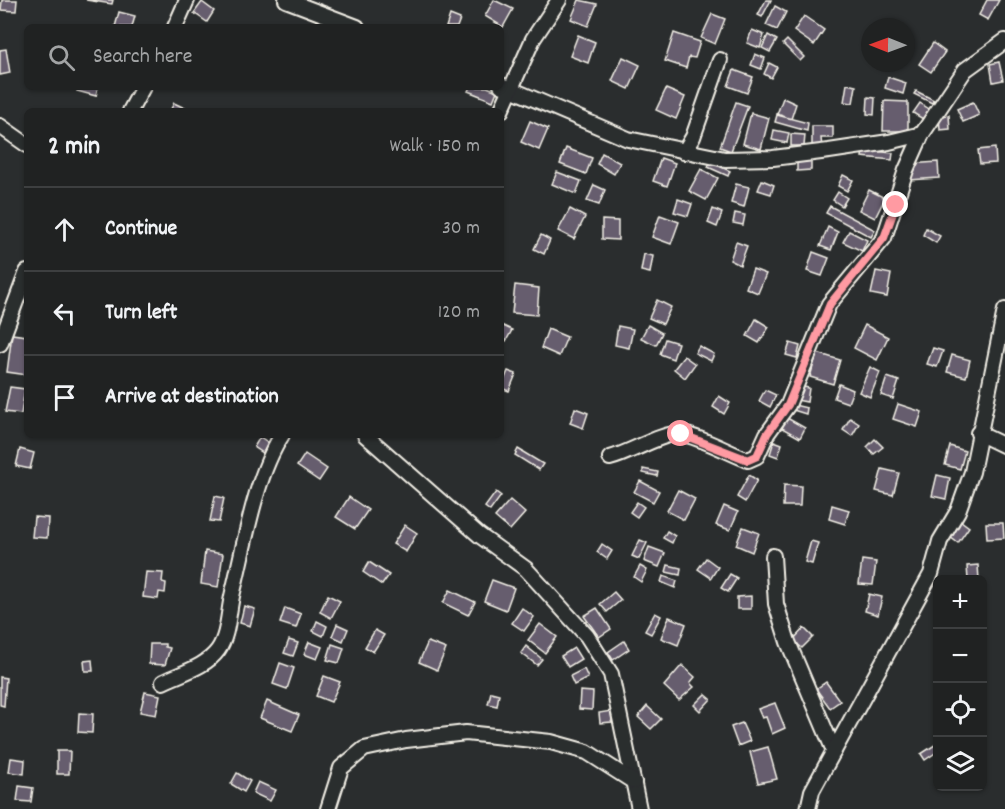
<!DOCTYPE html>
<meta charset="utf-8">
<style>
:root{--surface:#202222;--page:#2d2f2f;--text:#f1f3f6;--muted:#a2a4a5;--line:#3d3f40}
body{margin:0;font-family:Dekko,sans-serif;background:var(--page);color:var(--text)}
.controls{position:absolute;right:18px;bottom:18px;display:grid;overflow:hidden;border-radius:9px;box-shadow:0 2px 4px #0004}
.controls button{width:54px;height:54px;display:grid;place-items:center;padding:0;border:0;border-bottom:2px solid var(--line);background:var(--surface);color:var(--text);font:30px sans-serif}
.compass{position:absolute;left:861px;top:18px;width:54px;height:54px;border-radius:50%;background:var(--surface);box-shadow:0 2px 4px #0004;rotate:271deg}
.stop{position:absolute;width:18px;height:18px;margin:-14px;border:4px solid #ff9aa2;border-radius:50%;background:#fff}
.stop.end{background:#ff9aa2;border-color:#fff;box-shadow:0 2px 6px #0008}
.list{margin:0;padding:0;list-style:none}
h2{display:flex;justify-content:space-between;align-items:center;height:78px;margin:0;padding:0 24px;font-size:26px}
h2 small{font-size:20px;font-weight:400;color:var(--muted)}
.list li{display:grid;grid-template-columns:39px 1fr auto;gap:18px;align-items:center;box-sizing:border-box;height:84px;padding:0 24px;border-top:2px solid var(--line)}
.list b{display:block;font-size:22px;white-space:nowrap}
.list em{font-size:20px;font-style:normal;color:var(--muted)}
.icon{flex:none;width:33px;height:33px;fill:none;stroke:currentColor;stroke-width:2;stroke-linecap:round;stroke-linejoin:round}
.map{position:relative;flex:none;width:1005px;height:809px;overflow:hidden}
.search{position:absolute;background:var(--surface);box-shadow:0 2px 4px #0004;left:24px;top:24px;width:480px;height:66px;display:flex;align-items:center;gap:15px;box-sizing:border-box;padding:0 21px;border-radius:9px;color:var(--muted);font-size:22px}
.panel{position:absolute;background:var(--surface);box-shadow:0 2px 4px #0004;left:24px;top:108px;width:480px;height:330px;border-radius:9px}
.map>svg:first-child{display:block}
.building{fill:#665d6e;stroke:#f4f1e8;stroke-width:1.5}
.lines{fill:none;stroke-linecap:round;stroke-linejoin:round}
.minor-casing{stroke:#f4f1e8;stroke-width:18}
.minor{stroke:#2a2d2e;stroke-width:14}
.route{stroke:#ff9aa2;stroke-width:8}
</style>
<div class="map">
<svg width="1005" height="809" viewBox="0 0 1005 809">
<rect width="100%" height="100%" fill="#2a2d2e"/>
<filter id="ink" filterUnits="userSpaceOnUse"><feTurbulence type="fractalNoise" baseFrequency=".0167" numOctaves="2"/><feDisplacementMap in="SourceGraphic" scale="12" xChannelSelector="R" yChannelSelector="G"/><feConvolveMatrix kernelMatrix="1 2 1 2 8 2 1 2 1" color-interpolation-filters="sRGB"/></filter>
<g filter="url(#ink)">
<g class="building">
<path d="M 2,0 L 17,0 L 16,11 L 1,10 Z"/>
<path d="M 86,0 L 113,0 L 112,4 Z"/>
<path d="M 494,0 L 513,9 L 503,27 L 485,16 Z"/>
<path d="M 579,0 L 597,4 L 588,26 L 571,19 Z"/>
<path d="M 766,0 L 771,0 L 762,17 L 758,15 Z"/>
<path d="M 987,0 L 999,0 L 988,20 L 979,15 Z"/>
<path d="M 202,2 L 214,11 L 207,22 L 194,13 Z"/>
<path d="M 775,6 L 786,12 L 777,30 L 766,25 Z"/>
<path d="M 119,12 L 135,16 L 132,27 L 115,27 Z"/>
<path d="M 712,14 L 725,19 L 715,44 L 701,38 Z"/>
<path d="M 450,15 L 460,19 L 457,27 L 446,27 Z"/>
<path d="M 804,16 L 824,30 L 814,45 L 794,31 Z"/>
<path d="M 752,30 L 764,35 L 760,48 L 747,43 Z"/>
<path d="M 674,33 L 700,42 L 695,58 L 689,57 L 686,68 L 665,61 Z"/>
<path d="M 578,35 L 595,42 L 588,63 L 570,56 Z"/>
<path d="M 768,35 L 777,40 L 770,52 L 762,48 Z"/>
<path d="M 787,40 L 804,57 L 800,61 L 783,44 Z"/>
<path d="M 933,43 L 945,52 L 931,72 L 919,64 Z"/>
<path d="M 6,49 L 10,73 L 0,75 L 0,50 Z"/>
<path d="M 755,54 L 765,58 L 761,69 L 751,65 Z"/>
<path d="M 623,57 L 640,65 L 629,89 L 612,81 Z"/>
<path d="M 999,62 L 1003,80 L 993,82 L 990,64 Z"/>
<path d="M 769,63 L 777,67 L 771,78 L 764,74 Z"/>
<path d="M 734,70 L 753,77 L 747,93 L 728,86 Z"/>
<path d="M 888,77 L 906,83 L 903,94 L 885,88 Z"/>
<path d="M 847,84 L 856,86 L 853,103 L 844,102 Z"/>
<path d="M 78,87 L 98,87 L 96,96 L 77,91 Z"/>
<path d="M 470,87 L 487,87 L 497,91 L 493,101 L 468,91 Z"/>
<path d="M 666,89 L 685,97 L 676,119 L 656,110 Z"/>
<path d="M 916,91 L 934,100 L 932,103 L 914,94 Z"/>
<path d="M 868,97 L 875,98 L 874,115 L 867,114 Z"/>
<path d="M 783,98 L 796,104 L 791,119 L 777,114 Z"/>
<path d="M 884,101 L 908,102 L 908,131 L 883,131 Z"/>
<path d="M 736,102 L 748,106 L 731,151 L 720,147 Z"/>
<path d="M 973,102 L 979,115 L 963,122 L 957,109 Z"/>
<path d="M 174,103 L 191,111 L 170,111 Z"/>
<path d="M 920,103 L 929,109 L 923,119 L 913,113 Z"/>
<path d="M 751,113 L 769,118 L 761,149 L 743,144 Z"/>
<path d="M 777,115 L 808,123 L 807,131 L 775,122 Z"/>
<path d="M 949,115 L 950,129 L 940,130 L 939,116 Z"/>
<path d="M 530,121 L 548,129 L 539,150 L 521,142 Z"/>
<path d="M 812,126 L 833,126 L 833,138 L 821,138 L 822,148 L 812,148 Z"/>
<path d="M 774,130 L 789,133 L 787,143 L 772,140 Z"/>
<path d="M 791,134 L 805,135 L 804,146 L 791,146 Z"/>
<path d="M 566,148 L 592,158 L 586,174 L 560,164 Z"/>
<path d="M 995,148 L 996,163 L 980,164 L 978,150 Z"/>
<path d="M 863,150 L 893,153 L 892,160 L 862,157 Z"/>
<path d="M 602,153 L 620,163 L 614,174 L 597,164 Z"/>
<path d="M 661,158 L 675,163 L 667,186 L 653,181 Z"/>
<path d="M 811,159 L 811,170 L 797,171 L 797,160 Z"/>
<path d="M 710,162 L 730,171 L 728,176 L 708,167 Z"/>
<path d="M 938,162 L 939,178 L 909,180 L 909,164 Z"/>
<path d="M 701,169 L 718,178 L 706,200 L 689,191 Z"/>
<path d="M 557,172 L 581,181 L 576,194 L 552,184 Z"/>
<path d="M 843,175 L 853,180 L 847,191 L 838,186 Z"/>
<path d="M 762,180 L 774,185 L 771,194 L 758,190 Z"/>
<path d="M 736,184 L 749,187 L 744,207 L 731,203 Z"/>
<path d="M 594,185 L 605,190 L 599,205 L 587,201 Z"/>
<path d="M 869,190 L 885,198 L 875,218 L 859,210 Z"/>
<path d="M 838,192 L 847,198 L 842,206 L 833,200 Z"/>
<path d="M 678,199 L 692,204 L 688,216 L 674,212 Z"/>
<path d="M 830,206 L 875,230 L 871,237 L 826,213 Z"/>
<path d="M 570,209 L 585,217 L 574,239 L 558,231 Z"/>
<path d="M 713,209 L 722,213 L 717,227 L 708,223 Z"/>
<path d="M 735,213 L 745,215 L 743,225 L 733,223 Z"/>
<path d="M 660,215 L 679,222 L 671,244 L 652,237 Z"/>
<path d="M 602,220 L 618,221 L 618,240 L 602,239 Z"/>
<path d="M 828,227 L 838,232 L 831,250 L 820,246 Z"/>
<path d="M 926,228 L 940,236 L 936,243 L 923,235 Z"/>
<path d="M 849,231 L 867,240 L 862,251 L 843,242 Z"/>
<path d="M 541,235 L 550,240 L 544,254 L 534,249 Z"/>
<path d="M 736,242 L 747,246 L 740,265 L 730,260 Z"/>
<path d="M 813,252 L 829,258 L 822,276 L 807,271 Z"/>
<path d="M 644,254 L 653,256 L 650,273 L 641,271 Z"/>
<path d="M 753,269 L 766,274 L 758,293 L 746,288 Z"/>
<path d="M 876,271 L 891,274 L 887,297 L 871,294 Z"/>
<path d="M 515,285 L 539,288 L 537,315 L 512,313 Z"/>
<path d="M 657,300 L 671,307 L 663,324 L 649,318 Z"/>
<path d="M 756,319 L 769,327 L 759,343 L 747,336 Z"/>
<path d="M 501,325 L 512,330 L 506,341 L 501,338 Z"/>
<path d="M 648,325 L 662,333 L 656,345 L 641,338 Z"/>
<path d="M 865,325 L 888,337 L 877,360 L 854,348 Z"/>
<path d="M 618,326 L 633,329 L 629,348 L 615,345 Z"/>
<path d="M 548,329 L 567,337 L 559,356 L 541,348 Z"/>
<path d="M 12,334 L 27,336 L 27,375 L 7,372 Z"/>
<path d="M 665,339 L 678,343 L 673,359 L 660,354 Z"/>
<path d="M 790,343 L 800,346 L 797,358 L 786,355 Z"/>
<path d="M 699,346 L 714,354 L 711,361 L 695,353 Z"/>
<path d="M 933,348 L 943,351 L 937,367 L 927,364 Z"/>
<path d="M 817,353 L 840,360 L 833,384 L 810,377 Z"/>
<path d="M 952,355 L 970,360 L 966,377 L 947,372 Z"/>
<path d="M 684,356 L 695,364 L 685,378 L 674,369 Z"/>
<path d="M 870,367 L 880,372 L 870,397 L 859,392 Z"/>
<path d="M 508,371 L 516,374 L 509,391 L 501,388 Z"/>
<path d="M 887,377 L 899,381 L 893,399 L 881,395 Z"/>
<path d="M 839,384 L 853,390 L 848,403 L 834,398 Z"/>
<path d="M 799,386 L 809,388 L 807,402 L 796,400 Z"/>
<path d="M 10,387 L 25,389 L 21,414 L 5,412 Z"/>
<path d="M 765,390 L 776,395 L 770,407 L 759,401 Z"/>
<path d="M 719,396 L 730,403 L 724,414 L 713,407 Z"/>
<path d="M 898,404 L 922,412 L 917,427 L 893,419 Z"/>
<path d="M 794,405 L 807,408 L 806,414 L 793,410 Z"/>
<path d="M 575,408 L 588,413 L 583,428 L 570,423 Z"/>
<path d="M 787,418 L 805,428 L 800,438 L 782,428 Z"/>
<path d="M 850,418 L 859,424 L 852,436 L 843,430 Z"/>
<path d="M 260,437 L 269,443 L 263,453 L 254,447 Z"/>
<path d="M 875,439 L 883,447 L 874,454 L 867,447 Z"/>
<path d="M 774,441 L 782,444 L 778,457 L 770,454 Z"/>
<path d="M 950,446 L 965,451 L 960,469 L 945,465 Z"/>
<path d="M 20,449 L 34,453 L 30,469 L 16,466 Z"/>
<path d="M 518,449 L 543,464 L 539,470 L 515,455 Z"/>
<path d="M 305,454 L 327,469 L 319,481 L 297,466 Z"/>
<path d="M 643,469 L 658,472 L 657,476 L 643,473 Z"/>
<path d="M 882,469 L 899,473 L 893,495 L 876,491 Z"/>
<path d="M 749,475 L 757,480 L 745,502 L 737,497 Z"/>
<path d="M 937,475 L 950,478 L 946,499 L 932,496 Z"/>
<path d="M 640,481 L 659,491 L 653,502 L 634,492 Z"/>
<path d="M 784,485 L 801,486 L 800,506 L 783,506 Z"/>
<path d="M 678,490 L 695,499 L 684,520 L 667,511 Z"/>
<path d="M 496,492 L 501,496 L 490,511 L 485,507 Z"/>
<path d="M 215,496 L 224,498 L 219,522 L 210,521 Z"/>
<path d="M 349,497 L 368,510 L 355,529 L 336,517 Z"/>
<path d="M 510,500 L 525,513 L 510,530 L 495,517 Z"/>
<path d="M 637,502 L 644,507 L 637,517 L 630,512 Z"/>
<path d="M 832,505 L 849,510 L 845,524 L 829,519 Z"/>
<path d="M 724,506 L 738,512 L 730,530 L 716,525 Z"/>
<path d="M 34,517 L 48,518 L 47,538 L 32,537 Z"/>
<path d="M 961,521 L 969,527 L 958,543 L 950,537 Z"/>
<path d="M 986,523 L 1003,523 L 1004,538 L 987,539 Z"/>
<path d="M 405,525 L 417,533 L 406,552 L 393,544 Z"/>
<path d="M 743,527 L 759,533 L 752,552 L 736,545 Z"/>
<path d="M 667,531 L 675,536 L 672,543 L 663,538 Z"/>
<path d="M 640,540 L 647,543 L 639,559 L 632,556 Z"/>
<path d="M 811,541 L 818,543 L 812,564 L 805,562 Z"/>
<path d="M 602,544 L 612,551 L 607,559 L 597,552 Z"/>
<path d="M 649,547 L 665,553 L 659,567 L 644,561 Z"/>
<path d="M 205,551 L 223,554 L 218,587 L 201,584 Z"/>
<path d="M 706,558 L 718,567 L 711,578 L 698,569 Z"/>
<path d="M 862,560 L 876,562 L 873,585 L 859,584 Z"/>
<path d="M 369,562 L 389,575 L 382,585 L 363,572 Z"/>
<path d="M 668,565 L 681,568 L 680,575 L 666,572 Z"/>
<path d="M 978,565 L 979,580 L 968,580 L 967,566 Z"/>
<path d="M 640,566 L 647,570 L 641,582 L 634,577 Z"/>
<path d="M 146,572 L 163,573 L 162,582 L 166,583 L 165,593 L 159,592 L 158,599 L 143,597 Z"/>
<path d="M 730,574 L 737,578 L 728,592 L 721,588 Z"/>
<path d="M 663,576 L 677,581 L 675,588 L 661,582 Z"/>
<path d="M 492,580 L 514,588 L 506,610 L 484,601 Z"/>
<path d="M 450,590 L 475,602 L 468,615 L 443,603 Z"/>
<path d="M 614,592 L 621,600 L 607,612 L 600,604 Z"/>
<path d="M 869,594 L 882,597 L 878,615 L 865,611 Z"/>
<path d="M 328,595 L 340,601 L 331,618 L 320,612 Z"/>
<path d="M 751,596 L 751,609 L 737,609 L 737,597 Z"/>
<path d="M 244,606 L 255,609 L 250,626 L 240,623 Z"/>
<path d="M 285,608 L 301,614 L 296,628 L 280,623 Z"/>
<path d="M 522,608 L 534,617 L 524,631 L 512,623 Z"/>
<path d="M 597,608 L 611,629 L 599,637 L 584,616 Z"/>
<path d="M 655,613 L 661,616 L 651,634 L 645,631 Z"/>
<path d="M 669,617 L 686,624 L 678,645 L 661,638 Z"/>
<path d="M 317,621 L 327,626 L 323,636 L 313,631 Z"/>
<path d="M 337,624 L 348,629 L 343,641 L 332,636 Z"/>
<path d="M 540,624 L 557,637 L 545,653 L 528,640 Z"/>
<path d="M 804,628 L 813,637 L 802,648 L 793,640 Z"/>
<path d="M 375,630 L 384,635 L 373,652 L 365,647 Z"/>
<path d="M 289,640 L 298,643 L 293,656 L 284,653 Z"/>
<path d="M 624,641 L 629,649 L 613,660 L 608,652 Z"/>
<path d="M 309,642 L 322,647 L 317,659 L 304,654 Z"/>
<path d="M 428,642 L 446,649 L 437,670 L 419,662 Z"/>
<path d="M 150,644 L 165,644 L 165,647 L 170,648 L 165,665 L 149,664 Z"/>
<path d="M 332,644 L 344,648 L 339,663 L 327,660 Z"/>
<path d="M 526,646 L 542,659 L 537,665 L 521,653 Z"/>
<path d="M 574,648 L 581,659 L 568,667 L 561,656 Z"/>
<path d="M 92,660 L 93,671 L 85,671 L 84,661 Z"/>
<path d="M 280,663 L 294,668 L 287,689 L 273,684 Z"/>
<path d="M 682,665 L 695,677 L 690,683 L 694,687 L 679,700 L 664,686 Z"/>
<path d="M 584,669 L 588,678 L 574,685 L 570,676 Z"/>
<path d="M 324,676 L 340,682 L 331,702 L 316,696 Z"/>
<path d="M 0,677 L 6,678 L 4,706 L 0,705 Z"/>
<path d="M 826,682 L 840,701 L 830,708 L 816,689 Z"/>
<path d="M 580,691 L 593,692 L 592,710 L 579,709 Z"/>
<path d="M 145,692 L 160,695 L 156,715 L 140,712 Z"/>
<path d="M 491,692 L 499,694 L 497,706 L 488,704 Z"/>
<path d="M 705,694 L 711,699 L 700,711 L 694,705 Z"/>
<path d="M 267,701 L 299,715 L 292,731 L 260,718 Z"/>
<path d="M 775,703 L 785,728 L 772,734 L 766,717 L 762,718 L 758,709 Z"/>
<path d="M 647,706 L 661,719 L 651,729 L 638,717 Z"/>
<path d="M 611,711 L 612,722 L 600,723 L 599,713 Z"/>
<path d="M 79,713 L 93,714 L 92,733 L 78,732 Z"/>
<path d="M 742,723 L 750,741 L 738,746 L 731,727 Z"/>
<path d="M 938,743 L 938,751 L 925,760 L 921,754 Z"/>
<path d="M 768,747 L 777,779 L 758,783 L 750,752 Z"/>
<path d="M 57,751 L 70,751 L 69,774 L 57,774 Z"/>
<path d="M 11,758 L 25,760 L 24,774 L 9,772 Z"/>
<path d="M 237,773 L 250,781 L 244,792 L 231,784 Z"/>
<path d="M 258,782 L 276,790 L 270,801 L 253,793 Z"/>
<path d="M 19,786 L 33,788 L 31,802 L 17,801 Z"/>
</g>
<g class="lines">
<defs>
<g id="minor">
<path d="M 286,0 L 357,27"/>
<path d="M 175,27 L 187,0"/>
<path d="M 501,85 L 628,139 L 725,159 L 773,158 L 829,151 L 889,142 L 922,134"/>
<path d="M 130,111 L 143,87"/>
<path d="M 501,111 L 533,39 L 559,0"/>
<path d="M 0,126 L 27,145"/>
<path d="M 684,152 L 693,137 L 720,60"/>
<path d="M 0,344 L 27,272"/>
<path d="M 978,433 L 1005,446"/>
<path d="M 365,435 L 479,535 L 526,569 L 587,636 L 611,674 L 639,809"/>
<path d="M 610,458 C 631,453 662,432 681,434 C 696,435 732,454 748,460 L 757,456 L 767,434 L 788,405 L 829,304 L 884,238 L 906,170 L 922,134 L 965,70 L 1005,41"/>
<path d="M 773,556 L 776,604 L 788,642 L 834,751"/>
<path d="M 163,682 C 181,673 206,667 218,650 C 229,634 228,611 233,592 C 245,543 255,477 282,435"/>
<path d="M 328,809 L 341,768 L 364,749 L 406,740 L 466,733 L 551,742 L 587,752 L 634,782"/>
<path d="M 808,809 L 812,791 L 931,574 L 940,541 L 958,511 L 972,472 L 1005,310"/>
</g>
</defs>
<use href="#minor" class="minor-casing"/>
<use href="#minor" class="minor"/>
</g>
</g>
<g class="lines" filter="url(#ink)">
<path class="route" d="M 681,434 L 748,460 L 757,456 L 767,434 L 788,405 L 830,304 L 884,238 L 896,205"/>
</g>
</svg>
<div class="controls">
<button>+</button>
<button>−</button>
<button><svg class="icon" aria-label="locate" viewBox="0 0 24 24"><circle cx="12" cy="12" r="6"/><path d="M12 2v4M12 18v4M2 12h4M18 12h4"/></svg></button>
<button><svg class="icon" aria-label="layers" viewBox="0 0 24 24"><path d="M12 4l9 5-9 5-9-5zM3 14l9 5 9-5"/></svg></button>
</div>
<svg class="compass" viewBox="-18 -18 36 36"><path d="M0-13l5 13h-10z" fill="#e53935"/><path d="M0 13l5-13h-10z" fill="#a2a4a5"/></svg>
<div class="stop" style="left:681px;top:434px"></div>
<div class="stop end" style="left:896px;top:205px"></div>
<div class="search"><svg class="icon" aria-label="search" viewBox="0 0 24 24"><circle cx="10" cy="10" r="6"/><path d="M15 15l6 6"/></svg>Search here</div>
<section class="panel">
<h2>2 min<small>Walk · 150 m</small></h2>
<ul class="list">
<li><svg class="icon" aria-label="ahead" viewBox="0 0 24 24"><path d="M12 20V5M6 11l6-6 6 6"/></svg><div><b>Continue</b></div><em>30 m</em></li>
<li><svg class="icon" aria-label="left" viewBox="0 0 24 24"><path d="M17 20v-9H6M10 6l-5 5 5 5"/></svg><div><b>Turn left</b></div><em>120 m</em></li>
<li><svg class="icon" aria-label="arrive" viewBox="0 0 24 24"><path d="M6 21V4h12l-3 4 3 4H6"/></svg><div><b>Arrive at destination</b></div></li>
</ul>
</section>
</div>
